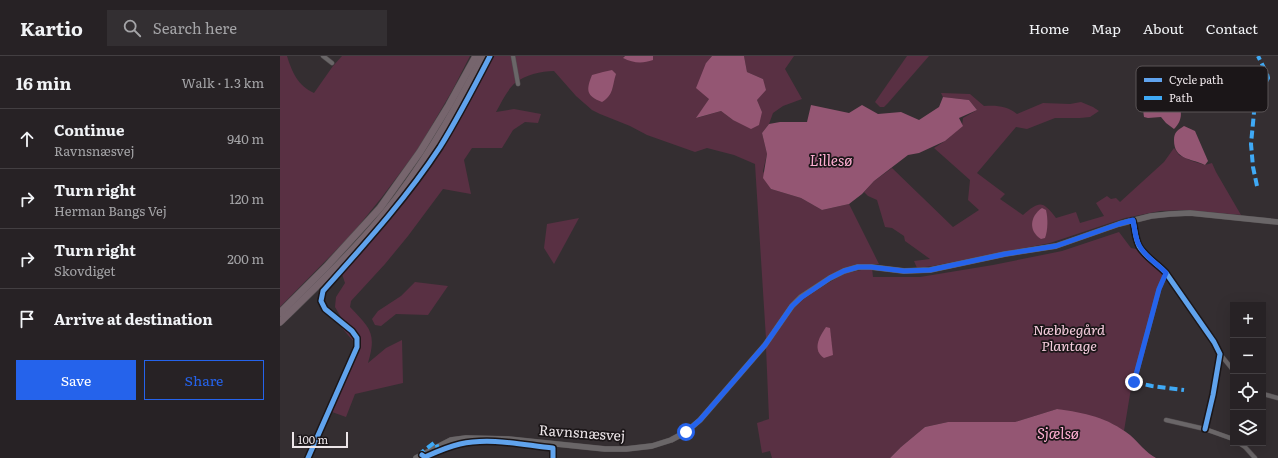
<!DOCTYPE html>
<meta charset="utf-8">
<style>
:root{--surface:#272225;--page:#332f32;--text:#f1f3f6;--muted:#a4a4a7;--line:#433f42;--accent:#2563eb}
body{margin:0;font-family:Literata,serif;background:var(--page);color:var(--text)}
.controls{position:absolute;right:12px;bottom:12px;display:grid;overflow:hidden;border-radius:0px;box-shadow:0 4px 16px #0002}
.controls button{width:36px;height:36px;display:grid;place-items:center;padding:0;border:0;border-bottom:1px solid var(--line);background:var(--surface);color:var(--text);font:20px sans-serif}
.scale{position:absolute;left:12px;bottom:10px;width:56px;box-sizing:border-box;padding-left:4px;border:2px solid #ece5e8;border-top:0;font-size:11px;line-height:14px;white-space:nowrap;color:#ece5e8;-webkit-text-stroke:3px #1b1618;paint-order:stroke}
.stop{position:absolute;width:12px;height:12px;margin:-9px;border:3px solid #2563eb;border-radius:50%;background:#fff}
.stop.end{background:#2563eb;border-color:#fff;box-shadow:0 1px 4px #0008}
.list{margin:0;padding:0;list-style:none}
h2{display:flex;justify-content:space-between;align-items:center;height:52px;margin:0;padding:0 16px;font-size:17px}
h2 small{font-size:13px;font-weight:400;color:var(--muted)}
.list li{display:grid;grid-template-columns:26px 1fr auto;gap:12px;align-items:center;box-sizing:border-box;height:60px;padding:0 16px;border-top:1px solid var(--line)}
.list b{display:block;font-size:15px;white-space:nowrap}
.list p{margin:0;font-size:13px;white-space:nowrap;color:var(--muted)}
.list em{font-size:13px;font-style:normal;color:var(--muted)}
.actions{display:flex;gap:8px;padding:12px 16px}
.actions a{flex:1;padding:9px 0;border:1px solid var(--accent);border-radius:0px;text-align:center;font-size:14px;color:var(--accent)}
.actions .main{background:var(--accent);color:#fff}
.icon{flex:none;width:22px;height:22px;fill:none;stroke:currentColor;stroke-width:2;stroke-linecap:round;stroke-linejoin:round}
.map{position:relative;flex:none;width:998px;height:402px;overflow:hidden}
header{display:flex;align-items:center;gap:24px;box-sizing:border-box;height:56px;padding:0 20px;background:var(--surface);border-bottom:1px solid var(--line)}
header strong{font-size:19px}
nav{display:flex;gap:22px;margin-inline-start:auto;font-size:14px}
.search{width:280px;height:36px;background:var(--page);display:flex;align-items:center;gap:10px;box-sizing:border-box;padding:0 14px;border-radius:0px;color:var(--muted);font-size:15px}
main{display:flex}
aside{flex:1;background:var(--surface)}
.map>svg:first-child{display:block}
.green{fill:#593043}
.water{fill:#945673}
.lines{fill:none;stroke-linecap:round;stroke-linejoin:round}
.minor-casing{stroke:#524d4f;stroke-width:5}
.secondary-casing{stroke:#524d4f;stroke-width:6}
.motorway-casing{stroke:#524d4f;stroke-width:8}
.minor{stroke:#6a6668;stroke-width:4}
.secondary{stroke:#6a6668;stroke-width:5.5}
.motorway{stroke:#76656d;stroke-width:7}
.quiet{stroke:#3fa9f5;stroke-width:4;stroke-dasharray:8 4;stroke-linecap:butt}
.cycleway-casing{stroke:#1b1618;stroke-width:8}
.cycleway{stroke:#60a3ed;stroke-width:5}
.route{stroke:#2563eb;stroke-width:5}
.labels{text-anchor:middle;stroke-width:3.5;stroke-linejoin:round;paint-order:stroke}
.park-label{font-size:14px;font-style:italic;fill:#f6cdde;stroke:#1b1618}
.street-label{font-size:14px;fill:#ece5e8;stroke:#1b1618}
.water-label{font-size:15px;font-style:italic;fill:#fdaed1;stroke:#1b1618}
.key{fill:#1b1618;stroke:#5a5456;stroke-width:1}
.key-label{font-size:11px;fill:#ece5e8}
</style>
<header>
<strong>Kartio</strong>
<div class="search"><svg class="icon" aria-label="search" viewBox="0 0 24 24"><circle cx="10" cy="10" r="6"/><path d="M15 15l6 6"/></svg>Search here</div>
<nav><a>Home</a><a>Map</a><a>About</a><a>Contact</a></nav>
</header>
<main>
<aside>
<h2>16 min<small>Walk · 1.3 km</small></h2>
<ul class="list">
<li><svg class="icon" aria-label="ahead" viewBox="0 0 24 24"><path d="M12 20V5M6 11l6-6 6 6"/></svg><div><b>Continue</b><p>Ravnsnæsvej</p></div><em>940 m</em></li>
<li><svg class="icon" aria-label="right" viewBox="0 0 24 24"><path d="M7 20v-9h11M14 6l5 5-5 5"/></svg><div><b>Turn right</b><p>Herman Bangs Vej</p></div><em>120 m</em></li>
<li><svg class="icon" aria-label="right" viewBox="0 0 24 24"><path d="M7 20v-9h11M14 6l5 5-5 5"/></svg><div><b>Turn right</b><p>Skovdiget</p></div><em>200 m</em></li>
<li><svg class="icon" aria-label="arrive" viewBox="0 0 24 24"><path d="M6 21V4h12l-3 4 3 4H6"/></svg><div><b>Arrive at destination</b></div></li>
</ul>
<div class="actions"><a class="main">Save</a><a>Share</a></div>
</aside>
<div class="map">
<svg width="998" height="402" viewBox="0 0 998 402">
<rect width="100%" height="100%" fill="#342e31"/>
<g class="green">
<path d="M 0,0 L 7,0 C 12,16 18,30 34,37 L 53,10 L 62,0 L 190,0 L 172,35 L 138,93 L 102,141 L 72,178 L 0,251 Z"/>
<path d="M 211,0 L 345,0 L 343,1 L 373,4 L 373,0 L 432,0 L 426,7 L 429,43 L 417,62 L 441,55 L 453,64 L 482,56 L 477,44 L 483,23 L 467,16 L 464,0 L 514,0 L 505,13 L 522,43 L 503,50 L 493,57 L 489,68 L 482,77 L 487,98 L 483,115 L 491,133 L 521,142 L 542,154 L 569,148 L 599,208 L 579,208 L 511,248 L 486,283 L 475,108 L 454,99 L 427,92 L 415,96 L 367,79 L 350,70 L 320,58 L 312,54 L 296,40 L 274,15 C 261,15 245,19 235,27 C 227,34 221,47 216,56 L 234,53 L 261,58 L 258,67 L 245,66 L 233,74 L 222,92 L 192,92 L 184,104 L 191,138 L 163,133 L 128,180 L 105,208 L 71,245 L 70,251 C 90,272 97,277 88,307 L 106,292 L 122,284 L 123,327 L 75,338 L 66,361 L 52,356 L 75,291 L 74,286 L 62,272 L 62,263 L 55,251 L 56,241 L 65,227 L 62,218 L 89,188 L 161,92 L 184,54 Z"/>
<path d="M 627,0 L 649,0 L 608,47 L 604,51 L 600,51 L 595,46 Z"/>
<path d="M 661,37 L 690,38 L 704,50 C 717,49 727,50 737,58 L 763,47 L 790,48 L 801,46 L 813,51 L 819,55 L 810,61 L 800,62 L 775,62 L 747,73 L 736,71 L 697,117 L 725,138 L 720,143 L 743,159 C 760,144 763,145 776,162 L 796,156 L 800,167 L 824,160 L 816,147 L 827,140 L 831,143 L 836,142 L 840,146 L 884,106 L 894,92 L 899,99 L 912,105 L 925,109 L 932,107 L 936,116 L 961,159 L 906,154 L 880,155 L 845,162 L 770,187 L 653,210 L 637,212 L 634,205 L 650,203 L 625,185 L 624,180 L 612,172 L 605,171 L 597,144 L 588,140 L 584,136 L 594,125 L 612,112 L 673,171 L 699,154 L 688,144 L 690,124 L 654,92 L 665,85 L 682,70 L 683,62 L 697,54 L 689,44 L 663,41 Z"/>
<path d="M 299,162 L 274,208 L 264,192 L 267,168 Z"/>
<path d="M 839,176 L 851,192 L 867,195 L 887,216 L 878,231 L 852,326 L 844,375 L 833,368 L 777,353 L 735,366 L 668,366 L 645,371 L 621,391 L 610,402 L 492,402 L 490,395 L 482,397 L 477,367 L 489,363 L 486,291 L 514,250 L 523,242 L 565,217 L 592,212 L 593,221 L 640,221 L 713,209 L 782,195 Z"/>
<path d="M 135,226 L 168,230 L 148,259 L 116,258 L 101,270 L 95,269 L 92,263 L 98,255 L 121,240 Z"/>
</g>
<g class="water">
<path d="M 345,0 L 373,0 L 373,4 C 362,8 353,7 343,2 Z"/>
<path d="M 432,0 L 464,0 L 467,16 L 483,23 L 486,34 L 477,44 L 482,56 L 479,69 L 471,73 L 453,64 L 441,55 L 416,62 L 429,43 L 416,32 L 426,7 Z"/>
<path d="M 332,14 L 336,18 C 332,30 334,39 322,46 C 306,40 306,34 312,19 L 323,16 Z"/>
<path d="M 663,41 L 689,44 L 697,54 L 679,62 L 683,70 L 665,85 L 639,97 L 628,99 L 594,125 L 582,138 L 569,148 L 542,154 L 521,142 L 491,133 L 483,122 L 487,98 L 482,77 L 489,68 L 500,66 L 527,66 L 531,49 L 569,57 L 582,49 L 598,58 L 621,56 L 639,64 L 659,51 Z"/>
<path d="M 873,42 C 878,42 884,41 889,43 C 904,48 904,64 894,73 L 886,67 L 881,61 L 868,62 L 864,61 C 862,51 865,47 873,42 Z"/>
<path d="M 904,70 L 915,75 L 928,105 L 925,109 C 911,102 894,104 894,84 C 894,76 898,74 904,70 Z"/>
<path d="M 762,152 L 766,154 C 768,162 768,174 765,182 L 761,183 C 748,175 750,160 762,152 Z"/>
<path d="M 546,271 L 550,272 L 553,299 L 544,302 C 532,294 539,281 546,271 Z"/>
<path d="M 777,353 C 805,357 827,361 850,379 C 858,386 866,397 876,402 L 610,402 L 621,391 L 645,371 L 668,366 L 735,366 Z"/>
</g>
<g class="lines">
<defs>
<g id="minor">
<path d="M 43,0 L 52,7"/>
<path d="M 233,0 L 238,28"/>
<path d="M 853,165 C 855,173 855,182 859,190 C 865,201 878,208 886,217 L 934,286 L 940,298 L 933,339 L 925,373"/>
<path d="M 940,298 L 953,314"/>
<path d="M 854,326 L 879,233 L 886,217"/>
<path d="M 983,338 L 998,342"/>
<path d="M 886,364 L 925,373 L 953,383"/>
<path d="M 959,387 L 965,391 L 975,402"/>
<path d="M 273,388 L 273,402"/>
</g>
<path id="secondary" d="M 136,402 L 171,384 L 186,382 L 228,383 L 325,393 L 346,393 L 372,390 L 391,384 L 406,376 L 420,364 L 485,289 L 512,250 L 521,241 L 550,222 L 564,215 L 578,211 L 591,211 L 624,215 L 650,214 L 725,198 L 776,190 L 839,168 L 871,160 L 890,158 L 910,157 L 998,166"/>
<g id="motorway">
<path d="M 0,257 L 47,210 L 100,152 L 140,96 L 169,49 L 196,0"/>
<path d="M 0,266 C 36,231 73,196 105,157 C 144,109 175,55 203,0"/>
</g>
</defs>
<use href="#minor" class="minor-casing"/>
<use href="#secondary" class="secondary-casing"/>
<use href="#motorway" class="motorway-casing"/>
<use href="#minor" class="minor"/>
<use href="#secondary" class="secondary"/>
<use href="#motorway" class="motorway"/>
<g class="quiet">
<path d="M 977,130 L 973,111 L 971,88 L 975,46 L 988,22 L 987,18 L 978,0"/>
<path d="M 854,326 L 872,330 L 904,334"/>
<path d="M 144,400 L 142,399 L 142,396 L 154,387 L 156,387 L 159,395"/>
</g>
<defs>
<g id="cycleway">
<path d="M 853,165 C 855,173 855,182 859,190 C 865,201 878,208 886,217 L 934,286 L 940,298 L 933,339 L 925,373"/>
<path d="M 142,399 L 145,401 C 156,396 167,391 180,388 C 210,381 243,389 273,392 L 273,402"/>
<path d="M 28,402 L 77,291 L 77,282 L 72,275 L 45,253 L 41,245 L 43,235 C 84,189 126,143 160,91 C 178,62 194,31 210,0"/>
</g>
</defs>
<use href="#cycleway" class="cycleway-casing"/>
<use href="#cycleway" class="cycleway"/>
</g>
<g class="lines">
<path class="route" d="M 406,376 L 420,364 L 485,289 L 512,250 L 522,241 L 550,222 L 564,215 L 578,211 L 591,211 L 624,215 L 650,214 L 725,198 L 776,190 L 839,168 L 853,164 C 855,173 855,182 859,189 C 865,201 878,208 886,217 L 879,233 L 854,326"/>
</g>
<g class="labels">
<g class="park-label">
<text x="789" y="279">Næbbegård<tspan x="789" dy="16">Plantage</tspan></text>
</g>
<g class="street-label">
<text transform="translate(302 377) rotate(4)" y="5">Ravnsnæsvej</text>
</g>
<g class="water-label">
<text x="551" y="110">Lillesø</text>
<text x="778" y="383">Sjælsø</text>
</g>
</g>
<rect x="856" y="10" width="132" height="46" rx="6" class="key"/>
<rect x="864" y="22" width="18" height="4" fill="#60a3ed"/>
<rect x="864" y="40" width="18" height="4" fill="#3fa9f5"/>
<g class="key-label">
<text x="889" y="28">Cycle path</text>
<text x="889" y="46">Path</text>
</g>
</svg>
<div class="controls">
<button>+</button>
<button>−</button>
<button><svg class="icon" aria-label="locate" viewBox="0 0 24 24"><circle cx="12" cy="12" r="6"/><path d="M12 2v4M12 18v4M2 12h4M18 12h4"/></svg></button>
<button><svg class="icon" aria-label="layers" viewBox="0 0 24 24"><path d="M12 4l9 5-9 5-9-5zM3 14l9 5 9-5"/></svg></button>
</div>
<div class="scale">100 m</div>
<div class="stop" style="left:406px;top:376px"></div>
<div class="stop end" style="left:854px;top:326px"></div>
</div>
</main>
